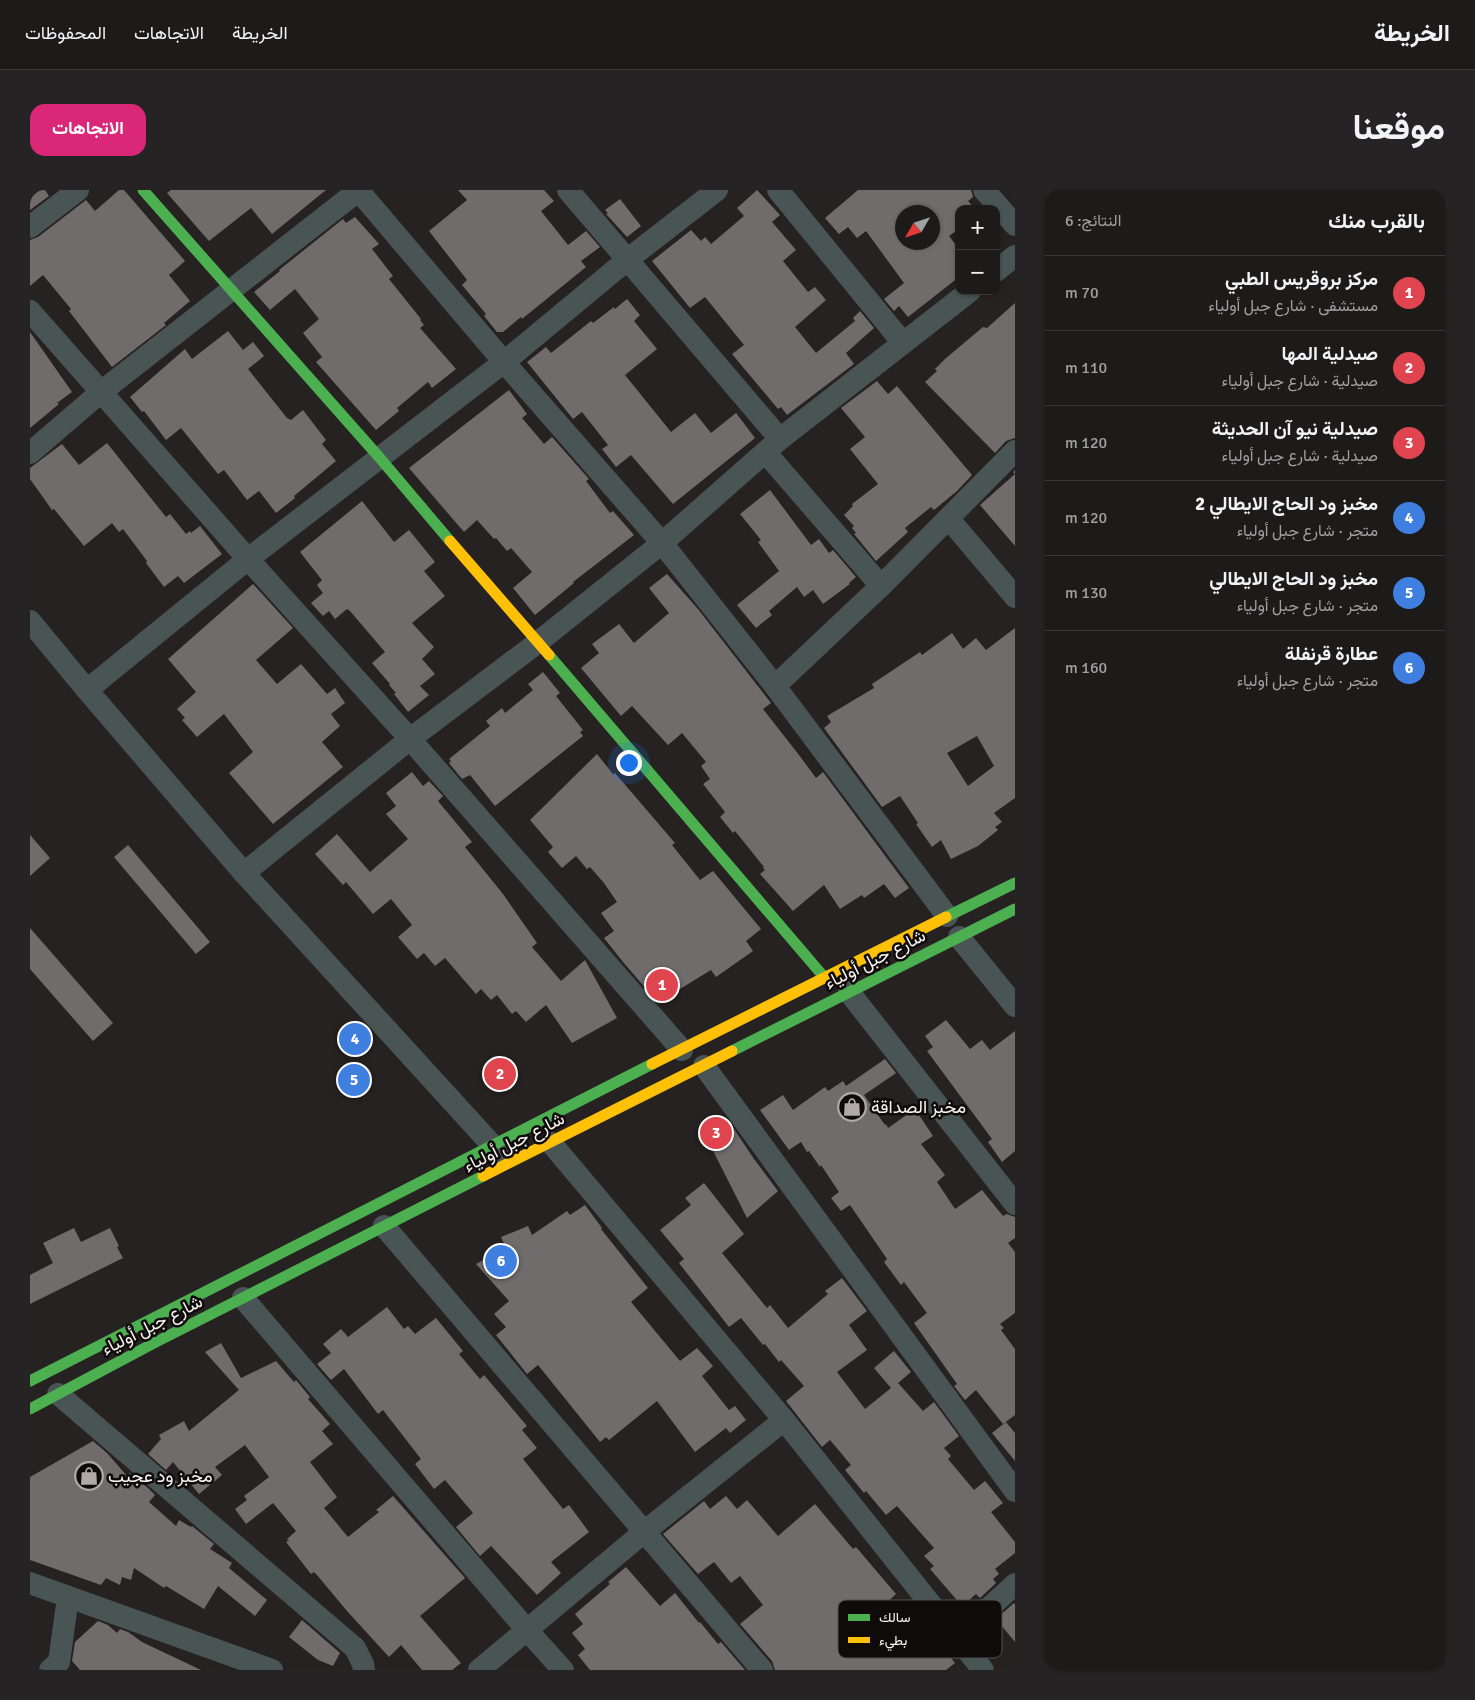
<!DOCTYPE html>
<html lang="ar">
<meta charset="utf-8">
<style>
:root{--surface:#1d1a1a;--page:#252323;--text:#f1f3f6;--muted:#a0a1a2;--line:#3b3839;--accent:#db2777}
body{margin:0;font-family:Signika,Vazirmatn,sans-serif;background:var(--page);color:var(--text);direction:rtl}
.controls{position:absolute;right:15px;top:15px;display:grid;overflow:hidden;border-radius:10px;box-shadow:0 1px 4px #0004}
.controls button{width:45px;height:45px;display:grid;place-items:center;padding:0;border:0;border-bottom:1px solid var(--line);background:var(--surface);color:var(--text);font:25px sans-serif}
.compass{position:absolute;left:865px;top:15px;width:45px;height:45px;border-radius:50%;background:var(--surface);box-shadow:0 1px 4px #0004;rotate:231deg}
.you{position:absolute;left:598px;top:572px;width:18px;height:18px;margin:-12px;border:4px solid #fff;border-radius:50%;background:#1a73e8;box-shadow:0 0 0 8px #1a73e833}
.badge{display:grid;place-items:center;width:32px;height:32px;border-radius:50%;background:var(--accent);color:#fff;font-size:16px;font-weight:700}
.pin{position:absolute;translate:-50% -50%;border:2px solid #fff;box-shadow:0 1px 5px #0006}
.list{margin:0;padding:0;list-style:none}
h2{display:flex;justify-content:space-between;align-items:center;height:65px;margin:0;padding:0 20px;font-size:21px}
h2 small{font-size:16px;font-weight:400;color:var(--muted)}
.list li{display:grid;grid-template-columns:32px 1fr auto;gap:15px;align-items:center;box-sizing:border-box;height:75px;padding:0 20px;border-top:1px solid var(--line)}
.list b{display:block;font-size:19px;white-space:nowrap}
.list p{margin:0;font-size:16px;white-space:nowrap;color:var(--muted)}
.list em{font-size:16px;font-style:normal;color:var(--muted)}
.map{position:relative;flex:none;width:985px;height:1480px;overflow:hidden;direction:ltr;border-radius:15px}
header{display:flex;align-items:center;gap:30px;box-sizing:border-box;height:70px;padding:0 25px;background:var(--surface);border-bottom:1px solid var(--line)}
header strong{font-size:24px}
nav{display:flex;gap:28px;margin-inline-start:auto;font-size:18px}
.intro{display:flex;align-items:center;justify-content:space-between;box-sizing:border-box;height:120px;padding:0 30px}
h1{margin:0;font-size:35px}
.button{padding:12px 22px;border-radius:15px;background:var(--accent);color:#fff;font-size:18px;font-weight:700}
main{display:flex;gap:30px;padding:0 30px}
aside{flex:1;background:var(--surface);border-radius:15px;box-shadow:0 1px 4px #0004}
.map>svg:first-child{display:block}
.building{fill:#716c6c;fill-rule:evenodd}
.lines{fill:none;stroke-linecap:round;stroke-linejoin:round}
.street{stroke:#495455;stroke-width:22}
.fast{stroke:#4caf50;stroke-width:11}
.slow{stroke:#ffc107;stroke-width:11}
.labels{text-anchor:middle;stroke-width:5;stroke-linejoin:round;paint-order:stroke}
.street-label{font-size:18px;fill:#f9f3f3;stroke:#0f0b0b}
.poi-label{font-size:18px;fill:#f9f3f3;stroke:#0f0b0b;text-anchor:start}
.key{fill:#0f0b0b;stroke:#555151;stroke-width:1}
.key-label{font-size:14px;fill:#f9f3f3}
</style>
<header>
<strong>الخريطة</strong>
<nav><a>الخريطة</a><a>الاتجاهات</a><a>المحفوظات</a></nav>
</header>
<div class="intro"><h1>موقعنا</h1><a class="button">الاتجاهات</a></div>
<main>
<aside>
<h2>بالقرب منك<small>النتائج: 6</small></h2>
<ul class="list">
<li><span class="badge" style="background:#e0444e">1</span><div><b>مركز بروقريس الطبي</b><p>مستشفى · شارع جبل أولياء</p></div><em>70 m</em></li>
<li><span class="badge" style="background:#e0444e">2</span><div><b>صيدلية المها</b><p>صيدلية · شارع جبل أولياء</p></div><em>110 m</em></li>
<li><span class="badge" style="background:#e0444e">3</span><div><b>صيدلية نيو آن الحديثة</b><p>صيدلية · شارع جبل أولياء</p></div><em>120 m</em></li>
<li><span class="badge" style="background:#3f7fe0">4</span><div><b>مخبز ود الحاج الايطالي 2</b><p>متجر · شارع جبل أولياء</p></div><em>120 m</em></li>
<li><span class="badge" style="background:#3f7fe0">5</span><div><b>مخبز ود الحاج الايطالي</b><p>متجر · شارع جبل أولياء</p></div><em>130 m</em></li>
<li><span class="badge" style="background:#3f7fe0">6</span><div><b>عطارة قرنفلة</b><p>متجر · شارع جبل أولياء</p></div><em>160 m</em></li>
</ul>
</aside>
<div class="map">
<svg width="985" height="1480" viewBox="0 0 985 1480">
<rect width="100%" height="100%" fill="#272222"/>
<g class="building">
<path d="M 0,0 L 15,0 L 19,6 L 0,20 Z"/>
<path d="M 89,0 L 94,0 L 155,71 L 139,85 L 160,111 L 134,133 L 136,135 L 82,177 L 39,121 L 41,119 L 13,85 L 0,96 L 0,50 L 8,47 L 56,10 L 65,21 Z"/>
<path d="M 141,0 L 296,0 L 242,44 L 221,18 L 179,51 L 137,3 Z"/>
<path d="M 428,0 L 514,0 L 524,11 L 511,21 L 538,55 L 556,41 L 570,57 L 551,71 L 556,77 L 492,129 L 491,127 L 473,142 L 467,142 L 454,126 L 456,124 L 432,95 L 437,90 L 399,41 L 437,10 Z"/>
<path d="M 727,0 L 750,25 L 742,32 L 766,60 L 753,71 L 778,102 L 785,97 L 796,110 L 765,137 L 786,163 L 825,131 L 823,128 L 830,121 L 844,138 L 816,163 L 824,174 L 757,225 L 751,217 L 748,219 L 702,164 L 714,155 L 675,107 L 660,118 L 622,71 L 661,40 L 671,51 L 675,47 L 681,54 L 714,26 L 707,18 Z"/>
<path d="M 828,0 L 941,0 L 943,7 L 938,11 L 945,19 L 929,19 L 929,39 L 919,46 L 929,59 L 929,87 L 878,127 L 869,116 L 864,121 L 854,109 L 874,93 L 836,41 L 827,48 L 818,37 L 809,44 L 795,28 ZM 872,22 L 902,22 L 902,52 L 872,52 Z"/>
<path d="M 590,9 L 611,36 L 597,47 L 576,24 L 578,23 L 575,20 Z"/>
<path d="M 325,27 L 349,54 L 342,59 L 363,86 L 359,89 L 391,129 L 390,130 L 394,135 L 390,138 L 426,179 L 402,198 L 398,192 L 367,218 L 369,221 L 346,240 L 286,172 L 292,167 L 273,143 L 289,129 L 265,99 L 240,120 L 224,102 L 250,81 L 249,80 L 313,29 L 316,33 Z"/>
<path d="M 597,109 L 610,125 L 604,131 L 627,159 L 595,185 L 641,242 L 665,223 L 681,243 L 706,223 L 725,248 L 643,314 L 601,265 L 586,277 L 572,259 L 578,255 L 552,222 L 543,229 L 497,172 L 516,157 L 521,163 L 561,131 L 563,133 L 584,117 L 585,119 Z"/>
<path d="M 985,113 L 985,248 L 976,251 L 965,263 L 895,192 L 907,181 L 905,179 L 915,169 L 953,137 L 957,138 Z"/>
<path d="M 198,141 L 213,160 L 223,152 L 234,166 L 218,179 L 257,228 L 261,230 L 273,220 L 296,250 L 292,254 L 306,271 L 264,306 L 265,308 L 246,323 L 229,301 L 217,310 L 194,280 L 188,284 L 151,238 L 136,250 L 114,221 L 112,222 L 100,207 L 155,159 L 162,169 Z"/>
<path d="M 0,142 L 42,202 L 27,213 L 29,214 L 0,238 Z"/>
<path d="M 847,191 L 858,204 L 867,196 L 942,285 L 927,301 L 904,320 L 901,317 L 875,338 L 878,342 L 846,371 L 824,344 L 826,343 L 822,338 L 824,336 L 814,325 L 823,316 L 822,314 L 848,294 L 820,259 L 835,247 L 811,218 Z"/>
<path d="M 479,200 L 497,224 L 492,228 L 514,254 L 522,247 L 559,289 L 556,291 L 580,323 L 583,321 L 604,345 L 543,392 L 544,393 L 505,425 L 483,398 L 502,382 L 481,358 L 477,361 L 466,348 L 464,349 L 447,330 L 434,342 L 379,278 Z"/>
<path d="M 77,253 L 136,327 L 140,324 L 156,344 L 160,341 L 161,343 L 170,336 L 192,364 L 154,393 L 148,386 L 134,397 L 116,373 L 117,371 L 93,339 L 89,342 L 82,333 L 54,356 L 24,319 L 22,320 L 0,289 L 0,278 L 32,254 L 49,275 Z"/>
<path d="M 985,280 L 985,356 L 950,315 L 985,284 L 983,282 Z"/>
<path d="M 740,300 L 781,355 L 789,349 L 799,363 L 803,360 L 826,387 L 819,393 L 820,394 L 793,414 L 783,400 L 774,407 L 767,397 L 739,421 L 742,425 L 726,438 L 707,415 L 749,381 L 728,352 L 731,350 L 710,324 Z"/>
<path d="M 332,311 L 364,352 L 379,340 L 405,372 L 394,381 L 415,406 L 382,433 L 404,457 L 392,469 L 405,484 L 390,496 L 399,505 L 378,522 L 364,504 L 366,503 L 359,495 L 360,494 L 342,473 L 355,462 L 320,421 L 317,419 L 305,429 L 299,421 L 293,426 L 281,413 L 293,403 L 287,395 L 292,390 L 270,362 Z"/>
<path d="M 637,384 L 668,419 L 741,513 L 733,519 L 769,565 L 786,588 L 793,582 L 879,698 L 865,708 L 854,694 L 834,708 L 832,705 L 810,719 L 794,695 L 763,721 L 730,684 L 735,680 L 733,678 L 734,677 L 705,641 L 703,643 L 690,627 L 695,622 L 673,594 L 680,589 L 671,576 L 676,572 L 652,543 L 638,555 L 602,516 L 591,526 L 551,478 L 569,463 L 562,454 L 589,434 L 604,453 L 639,423 L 619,398 Z"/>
<path d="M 223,394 L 263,438 L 226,470 L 247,494 L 271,474 L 297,504 L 305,498 L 315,513 L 301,524 L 310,536 L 292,552 L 313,577 L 243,634 L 199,583 L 223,562 L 194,524 L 167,547 L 152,530 L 155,528 L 147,519 L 166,502 L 138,469 Z"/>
<path d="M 985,438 L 985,608 L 964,623 L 972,632 L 965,637 L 968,640 L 948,656 L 921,669 L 911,650 L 902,657 L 886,634 L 888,633 L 870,606 L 852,617 L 794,538 L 801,532 L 797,526 L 844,498 L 842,494 L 890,462 L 892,465 L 922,443 L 933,459 L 946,448 L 956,460 ZM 947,546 L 964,576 L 938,596 L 917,563 Z"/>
<path d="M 513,482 L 530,503 L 526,506 L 553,540 L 550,542 L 553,546 L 465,616 L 440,585 L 432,589 L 419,573 L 421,571 L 419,569 L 460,536 L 456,531 L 472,518 L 475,523 L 503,500 L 498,494 Z"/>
<path d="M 567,564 L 583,584 L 585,583 L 645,653 L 642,655 L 670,690 L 683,681 L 731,739 L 716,751 L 723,761 L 686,787 L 681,780 L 632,810 L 629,805 L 624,808 L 593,772 L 574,748 L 584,741 L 571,723 L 587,712 L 574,693 L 560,677 L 557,679 L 546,666 L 532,678 L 518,662 L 523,657 L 500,630 Z"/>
<path d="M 382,582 L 393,596 L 399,591 L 413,606 L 408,611 L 442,652 L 435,657 L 473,704 L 507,753 L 502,757 L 531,791 L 555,770 L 587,828 L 542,853 L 516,815 L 496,832 L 486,821 L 482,824 L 467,805 L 461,810 L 451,799 L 446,804 L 415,768 L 405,776 L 394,763 L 387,769 L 368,747 L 382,735 L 361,709 L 343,724 L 316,692 L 313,695 L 285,664 L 307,644 L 340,682 L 378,649 L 356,624 L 366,616 L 356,603 Z"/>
<path d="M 0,645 L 20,668 L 0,686 Z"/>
<path d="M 98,655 L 180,752 L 166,764 L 84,667 Z"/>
<path d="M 0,738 L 83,833 L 63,851 L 0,779 Z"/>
<path d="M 916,830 L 940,859 L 952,850 L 960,860 L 985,841 L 985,961 L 972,972 L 958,952 L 962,949 L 897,861 L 903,857 L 895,846 Z"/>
<path d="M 855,869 L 866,883 L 834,905 L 855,935 L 856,934 L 858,938 L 885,919 L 903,946 L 891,954 L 915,985 L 907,992 L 925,1019 L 952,1000 L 973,1026 L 977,1024 L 985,1027 L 985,1048 L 978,1053 L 985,1062 L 985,1123 L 970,1134 L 974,1138 L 971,1140 L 985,1159 L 985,1225 L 973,1234 L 946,1200 L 935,1210 L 924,1196 L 927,1194 L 884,1133 L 897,1123 L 874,1092 L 871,1095 L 854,1072 L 857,1069 L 820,1015 L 811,1021 L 801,1008 L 809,1002 L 791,975 L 790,977 L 779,961 L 777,962 L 771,952 L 759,960 L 730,920 L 753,905 L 763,920 L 795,897 L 798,901 L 813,891 L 816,896 Z"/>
<path d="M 698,930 L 724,969 L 748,1001 L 717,1028 L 674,943 Z"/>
<path d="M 674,993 L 714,1044 L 692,1063 L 737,1118 L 740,1115 L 758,1138 L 798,1104 L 795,1101 L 812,1088 L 837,1121 L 819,1135 L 837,1160 L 807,1182 L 835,1219 L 861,1198 L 844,1178 L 864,1161 L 881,1182 L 868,1193 L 893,1221 L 904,1212 L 929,1246 L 914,1258 L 921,1266 L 918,1269 L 944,1300 L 955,1291 L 973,1313 L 961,1322 L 985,1352 L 985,1363 L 965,1379 L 969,1384 L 963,1389 L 966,1393 L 950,1408 L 946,1404 L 932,1416 L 900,1379 L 904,1376 L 894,1366 L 904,1358 L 867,1316 L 856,1325 L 836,1301 L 834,1303 L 815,1280 L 821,1275 L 800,1250 L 792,1257 L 756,1211 L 774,1196 L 751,1170 L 749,1172 L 735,1154 L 733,1155 L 711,1128 L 699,1137 L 649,1073 L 654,1069 L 630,1040 L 661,1015 L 655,1008 Z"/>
<path d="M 555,1015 L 572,1038 L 571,1039 L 618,1098 L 601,1112 L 650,1171 L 667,1158 L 683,1176 L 672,1186 L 699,1220 L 705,1216 L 716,1230 L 700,1243 L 696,1238 L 665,1262 L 627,1211 L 579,1250 L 576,1247 L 570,1252 L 508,1175 L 497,1184 L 466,1145 L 476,1137 L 464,1124 L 479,1111 L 446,1074 L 476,1058 L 471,1047 L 498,1036 L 502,1045 L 537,1021 L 540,1025 Z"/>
<path d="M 44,1038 L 51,1052 L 80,1038 L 89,1056 L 87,1057 L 93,1068 L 0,1114 L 0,1085 L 23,1073 L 13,1053 Z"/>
<path d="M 357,1117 L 374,1139 L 378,1136 L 385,1144 L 406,1128 L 433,1161 L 429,1164 L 450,1189 L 454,1185 L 497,1236 L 492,1240 L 507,1258 L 493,1269 L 533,1319 L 539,1315 L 559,1342 L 521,1372 L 531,1383 L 507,1405 L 461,1356 L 450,1366 L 426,1337 L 443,1323 L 415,1290 L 404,1299 L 385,1274 L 391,1269 L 353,1220 L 348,1224 L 314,1179 L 301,1190 L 287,1174 L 301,1163 L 293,1154 L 311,1139 L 318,1147 Z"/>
<path d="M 191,1153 L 211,1188 L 246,1171 L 264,1192 L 266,1190 L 280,1207 L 278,1209 L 300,1234 L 292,1241 L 303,1254 L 280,1272 L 307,1307 L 294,1318 L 318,1347 L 349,1322 L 346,1320 L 363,1306 L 435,1388 L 390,1426 L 431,1473 L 422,1480 L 392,1480 L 371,1455 L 359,1467 L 317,1421 L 287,1385 L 284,1382 L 281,1384 L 256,1352 L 259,1350 L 257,1349 L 266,1341 L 243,1313 L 216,1334 L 205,1319 L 217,1310 L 214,1306 L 239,1287 L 215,1255 L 185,1277 L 192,1285 L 169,1304 L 143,1272 L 136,1280 L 118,1264 L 131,1249 L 129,1245 L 154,1231 L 159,1241 L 209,1200 L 175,1162 Z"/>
<path d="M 976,1232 L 985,1243 L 985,1271 L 962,1243 Z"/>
<path d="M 63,1251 L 77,1263 L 97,1286 L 100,1283 L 119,1299 L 125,1305 L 119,1312 L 146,1336 L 149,1330 L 161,1337 L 162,1336 L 184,1354 L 180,1359 L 202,1373 L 199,1378 L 237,1410 L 225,1426 L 188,1396 L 174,1419 L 136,1396 L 134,1398 L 104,1378 L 101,1390 L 92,1387 L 90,1395 L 76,1388 L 71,1395 L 0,1370 L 0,1287 Z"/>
<path d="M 696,1306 L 707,1319 L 717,1310 L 748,1346 L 785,1314 L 823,1359 L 826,1357 L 866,1404 L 854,1415 L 875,1438 L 889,1427 L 925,1473 L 916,1480 L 745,1480 L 742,1471 L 710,1434 L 733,1415 L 710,1386 L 701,1393 L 684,1372 L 668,1384 L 633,1344 L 674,1311 L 680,1319 Z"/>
<path d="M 596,1377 L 630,1416 L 645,1403 L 669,1433 L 670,1432 L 688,1454 L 691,1452 L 715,1480 L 560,1480 L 548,1465 L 555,1459 L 542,1443 L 553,1434 L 545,1424 L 580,1394 L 578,1392 Z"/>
<path d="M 984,1413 L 985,1415 L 985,1452 L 966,1429 Z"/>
<path d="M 272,1430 L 310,1463 L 303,1476 L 288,1470 L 259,1447 Z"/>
<path d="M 68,1431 L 78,1435 L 87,1443 L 90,1439 L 98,1442 L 112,1452 L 171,1480 L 50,1480 L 42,1471 L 45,1452 Z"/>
</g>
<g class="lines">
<g class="street">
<path d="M 328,0 L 474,172 L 632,353 L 745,496 L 917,726"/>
<path d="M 538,0 L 750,249"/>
<path d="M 748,0 L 873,153"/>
<path d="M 954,0 L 985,35"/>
<path d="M 0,37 L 48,0"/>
<path d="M 966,81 L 985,66"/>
<path d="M 0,121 L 218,369 L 380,549 L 652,860"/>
<path d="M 0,263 L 71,202 L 329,0"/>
<path d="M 736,263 L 851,396"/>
<path d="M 919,329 L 985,407"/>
<path d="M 0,431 L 57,500 L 214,683 L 474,968"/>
<path d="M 745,496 L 851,396 L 985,261"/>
<path d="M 57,500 L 218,369 L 474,172 L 597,70 L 687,0"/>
<path d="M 214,683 L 380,549 L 507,453 L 632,353 L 750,249 L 940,101"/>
<path d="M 929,747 L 985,816"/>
<path d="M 819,802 L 985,1014"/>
<path d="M 674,876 L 985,1301"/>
<path d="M 521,953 L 754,1230 L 953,1480"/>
<path d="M 354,1036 L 732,1480"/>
<path d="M 213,1108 L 496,1439 L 533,1480"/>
<path d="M 28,1204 L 325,1458 L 333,1474 L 334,1480"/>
<path d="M 0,1393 L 242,1480"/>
<path d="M 927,1447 L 985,1394"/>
<path d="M 20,1480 L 29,1472 L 38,1407"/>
<path d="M 449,1480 L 614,1342 L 754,1230"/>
</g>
<g class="fast">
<path d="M 113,0 L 349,267 L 420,351"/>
<path d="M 519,465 L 794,787"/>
<path d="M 916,727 L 985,693"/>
<path d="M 702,861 L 985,719"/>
<path d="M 0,1191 L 622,874"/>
<path d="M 0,1219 L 126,1152 L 453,986"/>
</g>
<g class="slow">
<path d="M 420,351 L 519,465"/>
<path d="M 622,874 L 916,727"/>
<path d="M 453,986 L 702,861"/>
</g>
</g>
<defs>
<symbol id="shop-ring" viewBox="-11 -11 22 22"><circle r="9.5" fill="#0f0b0b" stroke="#b0aaaa" stroke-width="1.5"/><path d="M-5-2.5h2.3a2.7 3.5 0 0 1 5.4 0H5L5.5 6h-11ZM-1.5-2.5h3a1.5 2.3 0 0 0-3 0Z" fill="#b0aaaa"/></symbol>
</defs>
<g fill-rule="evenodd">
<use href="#shop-ring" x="806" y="901" width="32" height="32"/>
<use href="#shop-ring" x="43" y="1270" width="32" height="32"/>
</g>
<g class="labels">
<g class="street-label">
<text transform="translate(845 769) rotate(-27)" y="6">شارع جبل أولياء</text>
<text transform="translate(484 952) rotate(-27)" y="6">شارع جبل أولياء</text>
<text transform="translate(122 1135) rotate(-27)" y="6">شارع جبل أولياء</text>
</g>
<g class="poi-label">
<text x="841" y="923">مخبز الصداقة</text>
<text x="78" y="1292">مخبز ود عجيب</text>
</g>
</g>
<rect x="808" y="1410" width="164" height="58" rx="8" class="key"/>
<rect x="818" y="1424" width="22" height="7" fill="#4caf50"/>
<rect x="818" y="1447" width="22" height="6" fill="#ffc107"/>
<g class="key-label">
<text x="849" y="1432">سالك</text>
<text x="849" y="1455">بطيء</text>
</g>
</svg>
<div class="controls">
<button>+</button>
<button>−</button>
</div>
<svg class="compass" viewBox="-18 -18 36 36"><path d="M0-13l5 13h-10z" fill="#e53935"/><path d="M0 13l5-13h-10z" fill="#a0a1a2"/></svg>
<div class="you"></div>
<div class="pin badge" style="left:632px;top:795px;background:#e0444e">1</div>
<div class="pin badge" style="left:470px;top:884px;background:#e0444e">2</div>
<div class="pin badge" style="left:686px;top:943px;background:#e0444e">3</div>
<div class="pin badge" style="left:325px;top:849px;background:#3f7fe0">4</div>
<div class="pin badge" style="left:324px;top:890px;background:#3f7fe0">5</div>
<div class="pin badge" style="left:471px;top:1071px;background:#3f7fe0">6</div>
</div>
</main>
